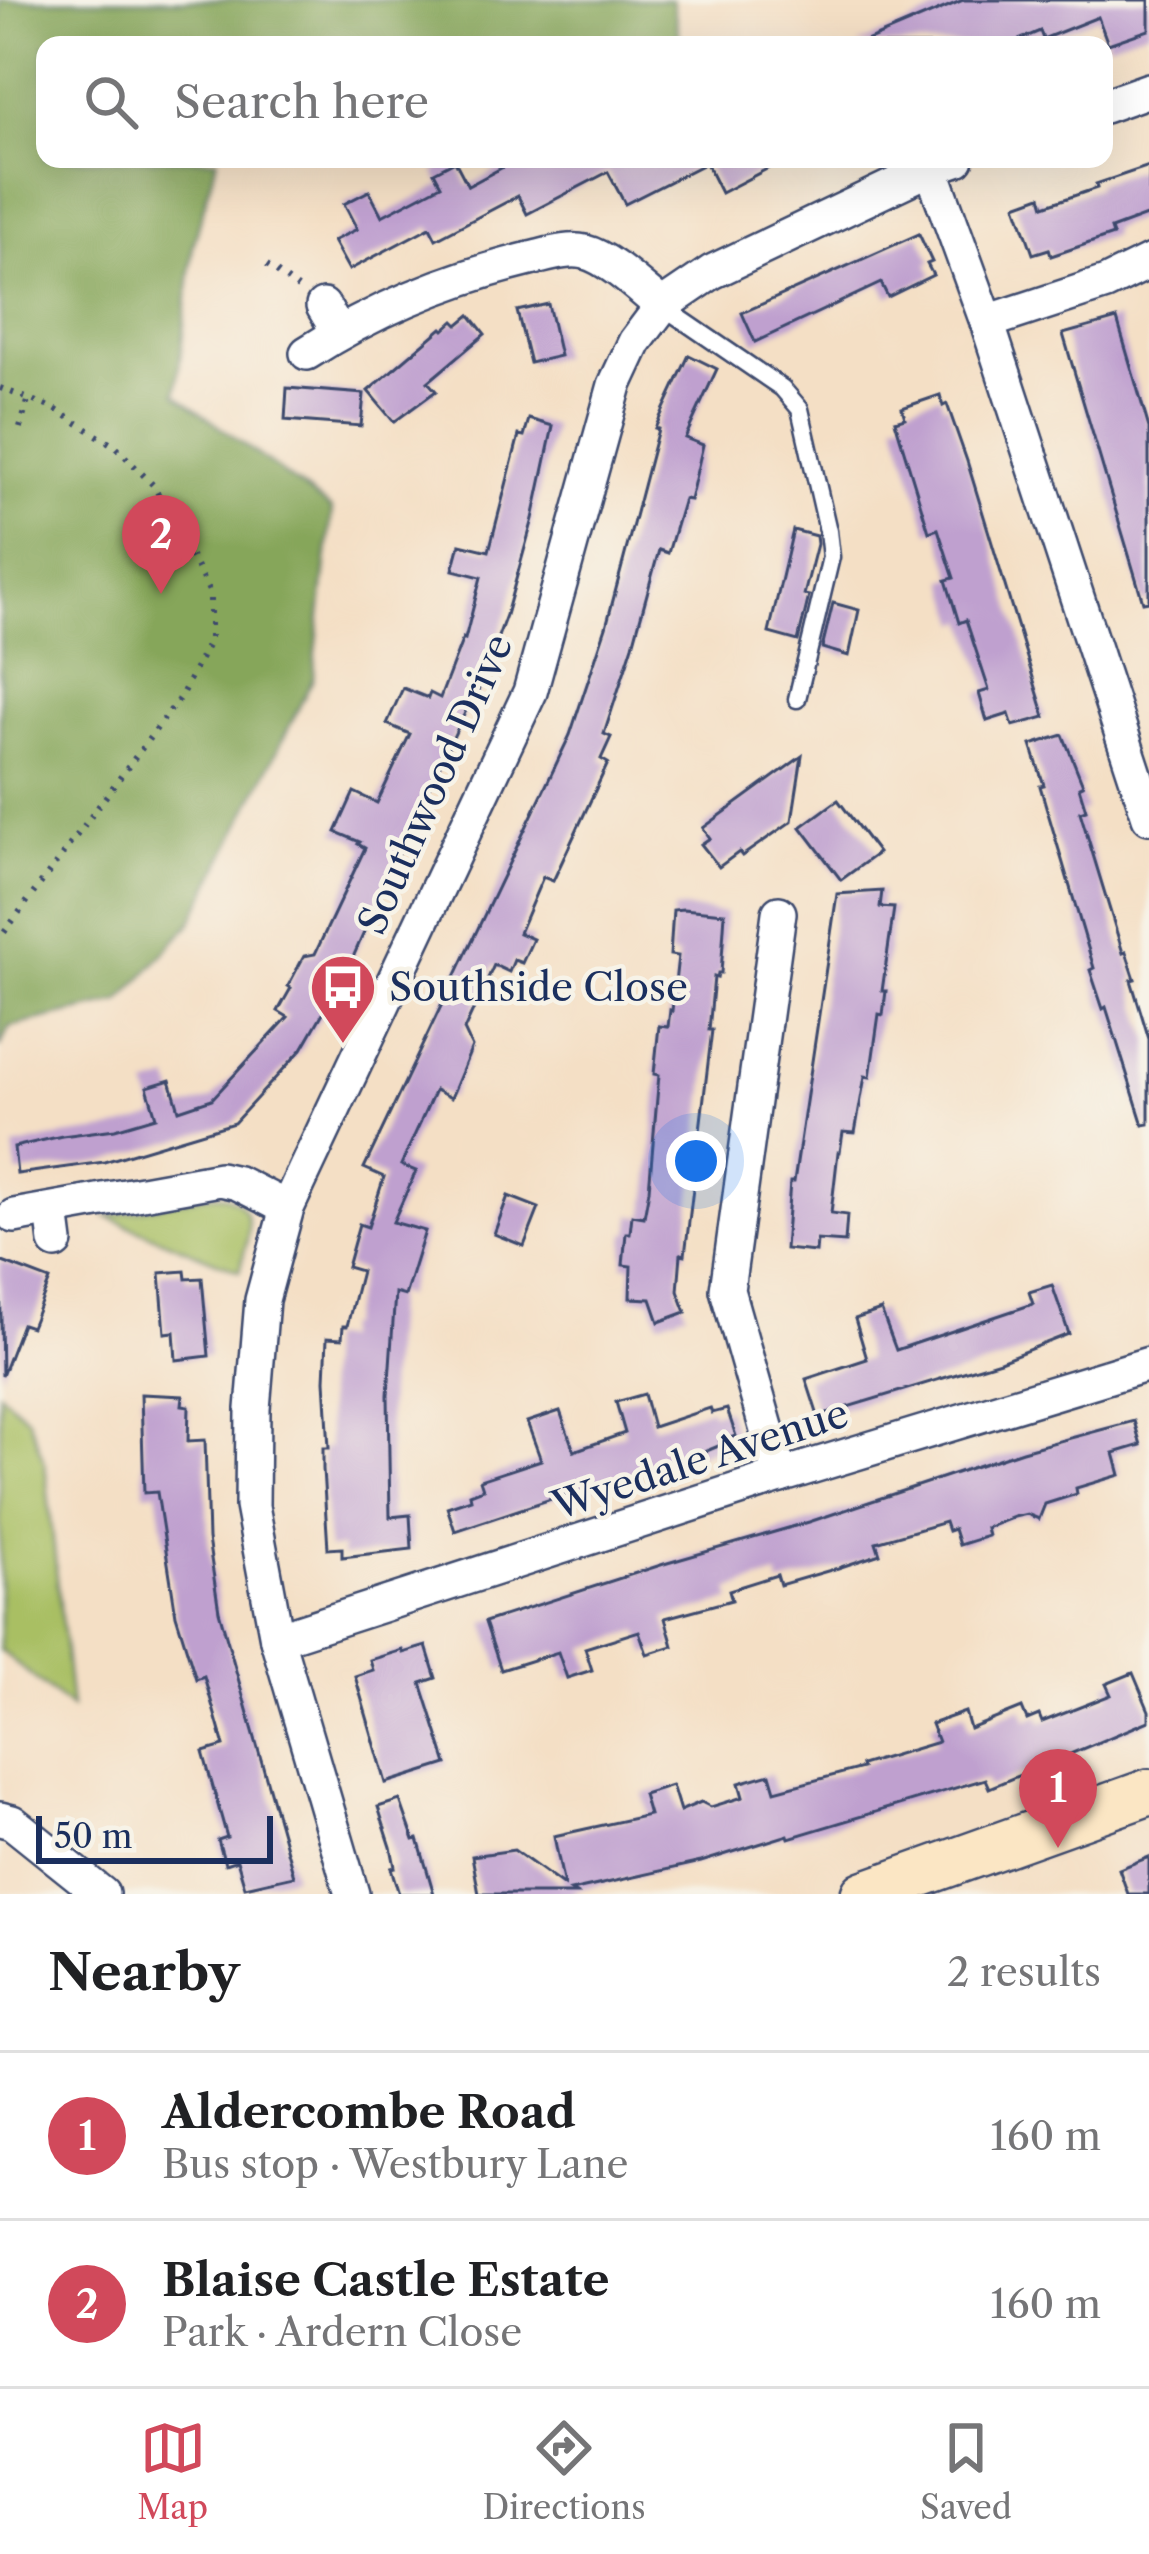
<!DOCTYPE html>
<meta charset="utf-8">
<style>
:root{--surface:#fff;--page:#f2f2f2;--text:#202124;--muted:#757577;--line:#e0e0e0;--accent:#d1495b}
body{margin:0;font-family:"Libre Caslon Text",serif;background:var(--page);color:var(--text)}
.scale{position:absolute;left:36px;bottom:30px;width:237px;box-sizing:border-box;padding-left:12px;border:6px solid #1b2f5e;border-top:0;font-size:33px;line-height:42px;white-space:nowrap;color:#1b2f5e;-webkit-text-stroke:9px #f7f3e8;paint-order:stroke}
.you{position:absolute;left:696px;top:1161px;width:42px;height:42px;margin:-30px;border:9px solid #fff;border-radius:50%;background:#1a73e8;box-shadow:0 0 0 18px #1a73e833}
.badge{display:grid;place-items:center;width:78px;height:78px;border-radius:50%;background:var(--accent);color:#fff;font-size:39px;font-weight:700}
.pin{position:absolute;translate:-50% -99px;filter:drop-shadow(0 3px 6px #0008)}
.pin::after{content:'';position:absolute;top:63px;width:42px;height:36px;background:inherit;clip-path:polygon(0 0,100% 0,50% 100%)}
.list{margin:0;padding:0;list-style:none}
h2{display:flex;justify-content:space-between;align-items:center;height:156px;margin:0;padding:0 48px;font-size:51px}
h2 small{font-size:39px;font-weight:400;color:var(--muted)}
.list li{display:grid;grid-template-columns:78px 1fr auto;gap:36px;align-items:center;box-sizing:border-box;height:168px;padding:0 48px;border-top:3px solid var(--line)}
.list b{display:block;font-size:45px;white-space:nowrap}
.list p{margin:0;font-size:39px;white-space:nowrap;color:var(--muted)}
.list em{font-size:39px;font-style:normal;color:var(--muted)}
.icon{flex:none;width:66px;height:66px;fill:none;stroke:currentColor;stroke-width:2;stroke-linecap:round;stroke-linejoin:round}
.map{position:relative;flex:none;width:1149px;height:1894px;overflow:hidden}
.search{position:absolute;background:var(--surface);box-shadow:0 12px 48px #0002;left:36px;right:36px;top:36px;height:132px;display:flex;align-items:center;gap:30px;box-sizing:border-box;padding:0 42px;border-radius:24px;color:var(--muted);font-size:45px}
.sheet{height:492px;background:var(--surface)}
nav{display:flex;justify-content:space-around;align-items:center;box-sizing:border-box;height:168px;border-top:3px solid var(--line);background:var(--surface);font-size:33px;color:var(--muted)}
nav a{display:grid;justify-items:center;gap:6px}
nav .on{color:var(--accent)}
.map>svg:first-child{display:block}
.green{fill:#a9bf64;stroke:#627761;stroke-width:3}
.forest{fill:#86a65a;stroke:#506a5c;stroke-width:3}
.building{fill:#bfa0cf}
.lines{fill:none;stroke-linecap:round;stroke-linejoin:round}
.lane-casing{stroke:#3c496d;stroke-width:21}
.street-casing{stroke:#3c496d;stroke-width:38}
.secondary-casing{stroke:#3c496d;stroke-width:50}
.path{stroke:#3c496d;stroke-width:6;stroke-dasharray:3 9;stroke-linecap:butt}
.lane{stroke:#fff;stroke-width:16}
.street{stroke:#fff;stroke-width:33}
.secondary{stroke:#fbe6c4;stroke-width:45}
.labels{text-anchor:middle;stroke-width:9;stroke-linejoin:round;paint-order:stroke}
.street-label{font-size:39px;fill:#1b2f5e;stroke:#f7f3e8}
.poi-label{font-size:39px;fill:#1b2f5e;stroke:#f7f3e8;text-anchor:start}
</style>
<div class="map">
<svg width="1149" height="1894" viewBox="0 0 1149 1894">
<rect width="100%" height="100%" fill="#f7f3e8"/>
<filter id="ink" filterUnits="userSpaceOnUse"><feTurbulence type="fractalNoise" baseFrequency=".00833" numOctaves="2"/><feDisplacementMap in="SourceGraphic" scale="24" xChannelSelector="R" yChannelSelector="G"/><feConvolveMatrix kernelMatrix="1 2 1 2 8 2 1 2 1" color-interpolation-filters="sRGB"/></filter>
<filter id="wash" filterUnits="userSpaceOnUse"><feTurbulence type="fractalNoise" baseFrequency=".004" numOctaves="4" result="noise"/><feDisplacementMap in="SourceGraphic" scale="48" xChannelSelector="R" yChannelSelector="G"/><feGaussianBlur stdDeviation="2.7" result="paint"/><feColorMatrix in="noise" values="0 0 0 0 0 0 0 0 0 0 0 0 0 0 0 0 0 1.4 0 .05"/><feComposite in="paint" operator="in"/></filter>
<g filter="url(#wash)">
<rect width="100%" height="100%" fill="#f4dfc5"/>
<g class="green">
<path d="M 220,1195 C 262,1204 247,1242 239,1271 L 107,1217 L 203,1196 Z"/>
<path d="M 0,1393 L 28,1418 L 45,1464 L 71,1708 L 0,1650 Z"/>
</g>
<path class="forest" d="M 0,0 L 672,0 L 681,44 L 45,45 L 45,159 L 217,159 L 193,246 L 176,394 L 332,510 L 313,679 L 191,923 L 120,1002 L 9,1027 L 0,1048 Z"/>
<g id="blocks">
<g class="building">
<path d="M 963,0 L 1149,0 L 1149,30 L 1108,44 L 1098,17 L 1043,39 L 1040,31 L 1007,45 L 857,45 Z"/>
<path d="M 518,159 L 786,159 L 721,193 L 706,163 L 625,204 L 608,172 L 527,214 L 518,196 L 436,239 L 430,227 L 349,270 L 333,241 L 357,229 L 344,204 L 369,191 L 382,216 L 441,185 L 434,172 L 455,161 L 468,186 Z"/>
<path d="M 1149,166 L 1149,215 L 1111,229 L 1113,235 L 1051,256 L 1049,249 L 1033,254 L 1016,205 L 1041,196 L 1044,206 L 1097,188 L 1096,184 Z"/>
<path d="M 919,234 L 932,262 L 927,264 L 933,275 L 888,297 L 881,283 L 755,342 L 742,313 Z"/>
<path d="M 548,304 L 560,356 L 530,363 L 517,311 Z"/>
<path d="M 470,315 L 485,334 L 428,382 L 436,391 L 394,422 L 368,391 L 442,328 L 444,330 L 454,321 L 458,325 Z"/>
<path d="M 1117,319 L 1149,428 L 1149,601 L 1143,602 L 1063,334 Z"/>
<path d="M 689,355 L 717,369 L 685,438 L 703,445 L 690,500 L 684,499 L 668,553 L 659,550 L 633,645 L 604,734 L 611,737 L 601,759 L 608,763 L 553,881 L 543,877 L 519,933 L 533,939 L 522,963 L 514,960 L 509,972 L 494,965 L 464,1030 L 472,1047 L 451,1098 L 435,1090 L 401,1165 L 416,1171 L 393,1222 L 425,1231 L 405,1296 L 395,1293 L 388,1395 L 390,1517 L 410,1515 L 412,1549 L 342,1557 L 342,1548 L 328,1549 L 323,1469 L 323,1448 L 329,1448 L 325,1380 L 327,1338 L 342,1339 L 343,1326 L 347,1326 L 361,1271 L 347,1267 L 359,1224 L 368,1227 L 384,1177 L 364,1168 L 570,735 L 606,627 L 658,429 L 655,428 Z"/>
<path d="M 287,388 L 364,394 L 361,426 L 285,420 Z"/>
<path d="M 940,395 L 943,406 L 947,404 L 967,461 L 1045,717 L 1013,726 L 1009,714 L 987,721 L 979,693 L 989,690 L 966,620 L 959,623 L 946,580 L 954,578 L 938,529 L 929,532 L 895,421 L 905,418 L 902,408 Z"/>
<path d="M 529,419 L 553,426 L 533,519 L 506,615 L 475,699 L 472,698 L 419,808 L 346,973 L 302,1049 L 234,1123 L 104,1162 L 17,1174 L 14,1147 L 62,1136 L 115,1129 L 156,1117 L 147,1087 L 170,1080 L 179,1110 L 212,1099 L 288,1017 L 278,1011 L 291,988 L 288,986 L 304,956 L 315,954 L 365,848 L 358,844 L 360,842 L 336,832 L 354,792 L 377,803 L 410,734 L 387,724 L 403,688 L 428,698 L 430,693 L 440,698 L 463,638 L 465,639 L 481,577 L 453,570 L 460,544 L 489,551 L 519,435 L 524,436 Z"/>
<path d="M 793,530 L 816,536 L 817,544 L 804,595 L 809,596 L 798,641 L 769,633 Z"/>
<path d="M 833,603 L 859,610 L 849,656 L 822,648 Z"/>
<path d="M 1063,735 L 1083,785 L 1079,787 L 1086,810 L 1080,812 L 1123,953 L 1126,952 L 1135,979 L 1131,980 L 1149,1039 L 1149,1124 L 1143,1125 L 1106,1007 L 1103,1009 L 1090,970 L 1094,968 L 1040,786 L 1044,785 L 1031,745 Z"/>
<path d="M 802,756 L 792,821 L 742,856 L 739,852 L 719,867 L 701,844 L 710,838 L 703,828 Z"/>
<path d="M 838,800 L 878,853 L 841,880 L 801,827 Z"/>
<path d="M 882,891 L 880,907 L 894,908 L 882,991 L 886,991 L 883,1015 L 879,1014 L 870,1077 L 865,1076 L 855,1133 L 843,1132 L 840,1152 L 838,1152 L 831,1213 L 847,1215 L 845,1242 L 817,1240 L 816,1252 L 785,1249 L 790,1182 L 794,1182 L 837,894 Z"/>
<path d="M 683,909 L 725,913 L 721,973 L 718,973 L 717,978 L 714,977 L 709,1030 L 712,1030 L 685,1255 L 681,1254 L 678,1291 L 686,1312 L 659,1322 L 651,1299 L 630,1298 L 631,1266 L 623,1265 L 626,1233 L 630,1233 L 632,1215 L 644,1217 L 649,1190 L 659,1075 L 654,1074 L 659,1026 L 668,1027 L 670,1010 L 672,1011 L 678,956 L 670,955 L 673,910 Z"/>
<path d="M 508,1196 L 539,1208 L 524,1246 L 494,1234 Z"/>
<path d="M 0,1261 L 50,1280 L 31,1327 L 22,1324 L 2,1376 Z"/>
<path d="M 185,1271 L 186,1279 L 202,1278 L 209,1356 L 176,1360 L 174,1332 L 165,1333 L 160,1273 Z"/>
<path d="M 1052,1285 L 1069,1334 L 1000,1361 L 818,1416 L 806,1379 L 867,1359 L 855,1319 L 881,1310 L 896,1350 L 1033,1304 L 1029,1292 Z"/>
<path d="M 141,1394 L 183,1396 L 182,1405 L 189,1406 L 188,1441 L 205,1440 L 208,1539 L 219,1611 L 294,1876 L 245,1887 L 237,1860 L 225,1864 L 218,1840 L 227,1837 L 203,1752 L 224,1746 L 204,1676 L 196,1679 L 176,1615 L 157,1492 L 144,1493 Z"/>
<path d="M 644,1394 L 653,1427 L 710,1408 L 712,1413 L 727,1409 L 736,1436 L 720,1441 L 721,1445 L 692,1457 L 676,1462 L 675,1459 L 579,1494 L 578,1490 L 455,1531 L 447,1507 L 471,1499 L 470,1494 L 483,1489 L 480,1480 L 541,1460 L 527,1422 L 560,1411 L 574,1451 L 625,1433 L 616,1402 Z"/>
<path d="M 1134,1421 L 1141,1445 L 1114,1453 L 1120,1475 L 1076,1488 L 1077,1494 L 1045,1504 L 1039,1519 L 1027,1514 L 1014,1517 L 986,1528 L 988,1536 L 959,1545 L 954,1529 L 948,1531 L 945,1522 L 876,1542 L 880,1554 L 838,1568 L 780,1585 L 777,1575 L 729,1590 L 732,1600 L 665,1618 L 673,1646 L 647,1654 L 639,1631 L 585,1648 L 592,1670 L 567,1678 L 558,1652 L 501,1670 L 485,1622 L 664,1564 L 809,1522 L 1022,1451 Z"/>
<path d="M 426,1646 L 436,1678 L 421,1683 L 447,1764 L 386,1783 L 355,1676 L 373,1670 L 370,1660 L 402,1650 L 403,1653 Z"/>
<path d="M 1133,1673 L 1149,1711 L 1149,1721 L 989,1788 L 985,1779 L 789,1838 L 788,1835 L 701,1862 L 571,1891 L 576,1894 L 479,1894 L 472,1856 L 514,1850 L 564,1886 L 554,1836 L 649,1815 L 643,1794 L 672,1785 L 680,1811 L 701,1802 L 711,1807 L 743,1797 L 739,1783 L 770,1774 L 775,1791 L 862,1768 L 861,1765 L 938,1742 L 931,1724 L 965,1712 L 970,1729 L 1022,1708 L 1027,1720 L 1039,1715 L 1042,1722 L 1111,1695 L 1106,1684 Z"/>
<path d="M 400,1800 L 414,1840 L 418,1839 L 434,1894 L 399,1894 L 391,1868 L 395,1867 L 391,1847 L 378,1807 Z"/>
<path d="M 1149,1857 L 1149,1894 L 1128,1894 L 1119,1869 Z"/>
</g>
</g>
</g>
<g filter="url(#ink)">
<use href="#blocks" fill-opacity="0" stroke="#3c496d" stroke-width="3"/>
<g class="lines">
<defs>
<path id="lane" d="M 662,306 L 782,388 L 800,409 L 828,531 L 831,557 L 797,699"/>
<g id="street">
<path d="M 1104,106 L 1149,90"/>
<path d="M 931,168 L 987,322 L 1149,817"/>
<path d="M 323,306 L 339,333"/>
<path d="M 987,322 L 1106,283 L 1149,262"/>
<path d="M 307,353 C 375,309 452,278 530,259 C 548,255 568,248 585,252 C 609,258 642,290 662,306"/>
<path d="M 779,913 L 727,1290 L 780,1476"/>
<path d="M 52,1211 L 56,1242"/>
<path d="M 14,1216 L 220,1179 L 238,1183 L 287,1208"/>
<path d="M 277,1639 L 780,1476 L 1149,1364"/>
<path d="M 0,1819 L 12,1822 L 102,1894"/>
<path d="M 352,1894 L 277,1639 L 252,1506 L 253,1409 L 262,1300 L 287,1208 L 530,692 L 615,385 L 635,342 L 662,306 L 712,272 L 931,168 L 957,159"/>
</g>
<path id="secondary" d="M 864,1894 L 1149,1792"/>
</defs>
<use href="#lane" class="lane-casing"/>
<use href="#street" class="street-casing"/>
<use href="#secondary" class="secondary-casing"/>
<g class="path">
<path d="M 267,265 L 298,288"/>
<path d="M 0,388 L 55,409 L 116,447 L 154,486 L 210,593 L 210,640 L 181,696 L 0,938"/>
<path d="M 20,428 L 29,398"/>
</g>
<use href="#lane" class="lane"/>
<use href="#street" class="street"/>
<use href="#secondary" class="secondary"/>
</g>
</g>
<defs>
<symbol id="bus-pin" viewBox="-11 -11 22 30"><path d="M0 17L-7.5 6A9.5 9.5 0 1 1 7.5 6Z" fill="#d1495b" stroke="#f7f3e8"/><path d="M-5-6H5V4H4V6H2V4H-2V6H-4V4H-5ZM-3.5-4V0h7V-4ZM-3.5 1.2v1.5H-2V1.2ZM2 1.2v1.5H3.5V1.2Z" fill="#fff"/></symbol>
</defs>
<g fill-rule="evenodd">
<use href="#bus-pin" x="305" y="949" width="76" height="104"/>
</g>
<g class="labels">
<g class="street-label">
<text transform="translate(435 784) rotate(-66)" y="14">Southwood Drive</text>
<text transform="translate(700 1459) rotate(-18)" y="14">Wyedale Avenue</text>
</g>
<g class="poi-label">
<text x="389" y="1001">Southside Close</text>
</g>
</g>
</svg>
<div class="scale">50 m</div>
<div class="you"></div>
<div class="pin badge" style="left:1058px;top:1848px">1</div>
<div class="pin badge" style="left:161px;top:594px">2</div>
<div class="search"><svg class="icon" aria-label="search" viewBox="0 0 24 24"><circle cx="10" cy="10" r="6"/><path d="M15 15l6 6"/></svg>Search here</div>
</div>
<section class="sheet">
<h2>Nearby<small>2 results</small></h2>
<ul class="list">
<li><span class="badge">1</span><div><b>Aldercombe Road</b><p>Bus stop · Westbury Lane</p></div><em>160 m</em></li>
<li><span class="badge">2</span><div><b>Blaise Castle Estate</b><p>Park · Ardern Close</p></div><em>160 m</em></li>
</ul>
</section>
<nav>
<a class="on"><svg class="icon" aria-label="map" viewBox="0 0 24 24"><path d="M3 6l6-2 6 2 6-2v14l-6 2-6-2-6 2zM9 4v14M15 6v14"/></svg>Map</a>
<a><svg class="icon" aria-label="directions" viewBox="0 0 24 24"><path d="M12 3l9 9-9 9-9-9zM9 14v-3h6M13 9l2 2-2 2"/></svg>Directions</a>
<a><svg class="icon" aria-label="saved" viewBox="0 0 24 24"><path d="M7 4h10v16l-5-4-5 4z"/></svg>Saved</a>
</nav>
